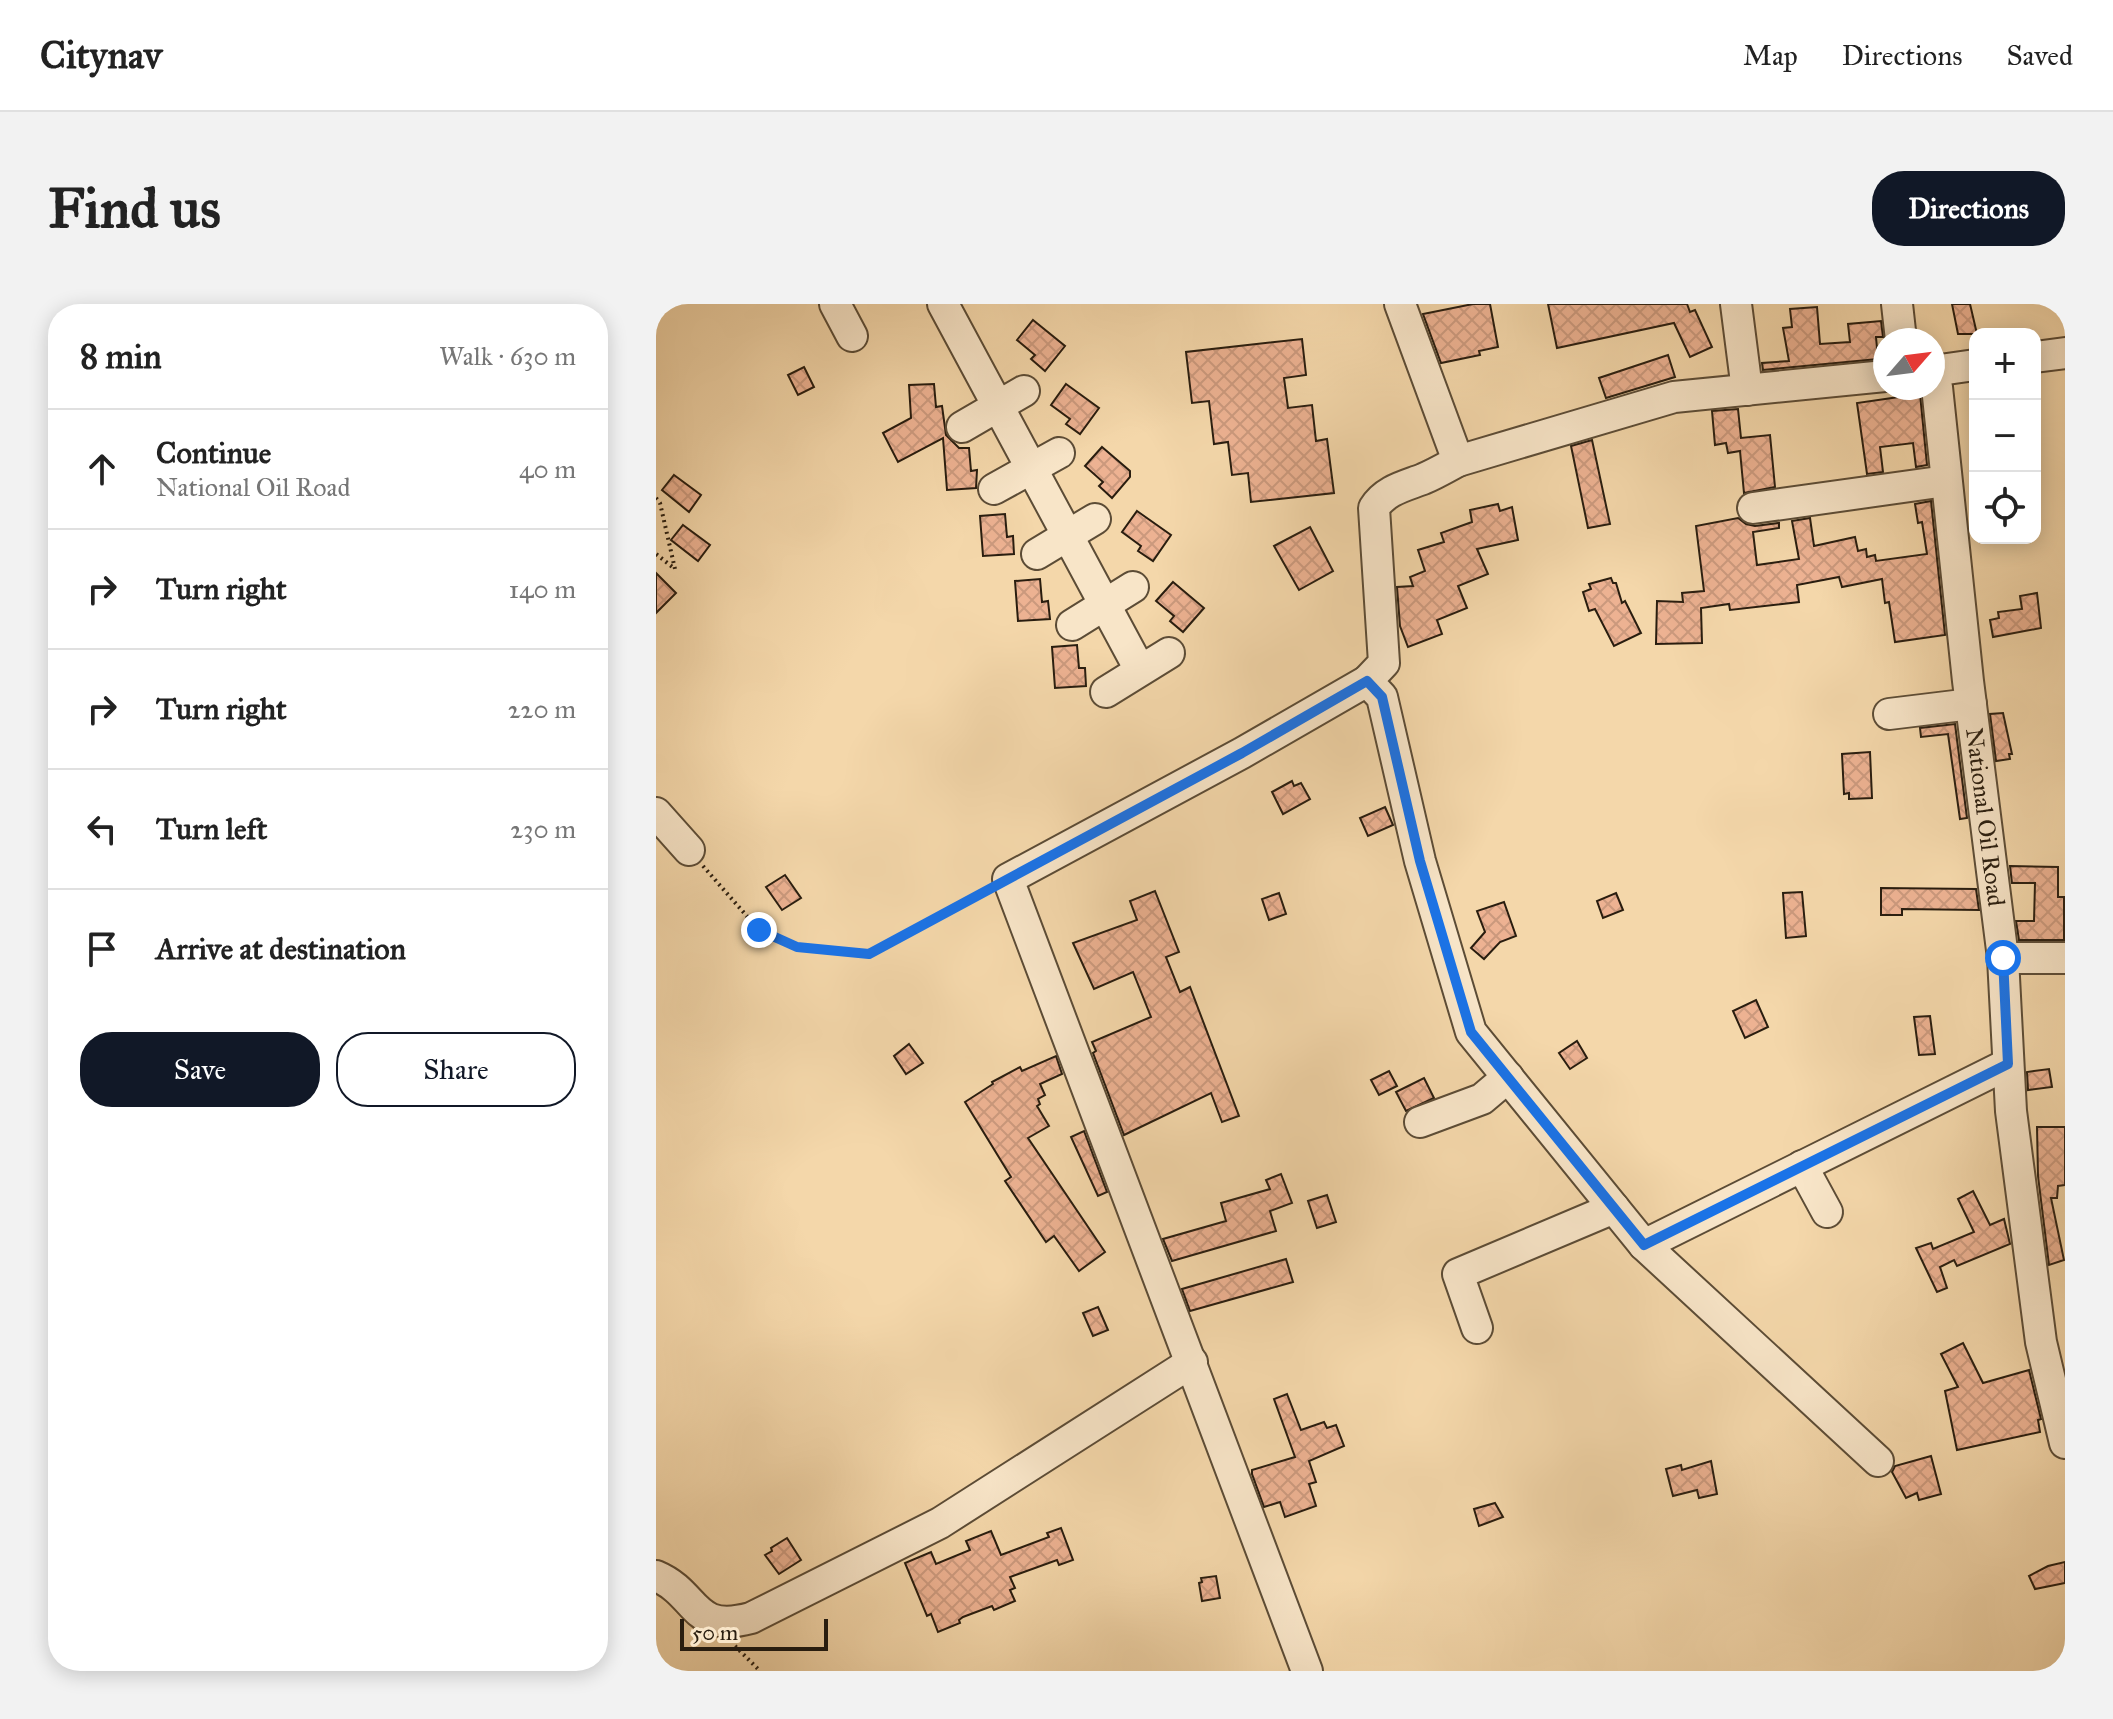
<!DOCTYPE html>
<meta charset="utf-8">
<style>
:root{--surface:#fff;--page:#f2f2f2;--text:#222;--muted:#767676;--line:#e0e0e0;--accent:#111827}
body{margin:0;font-family:"IM FELL Great Primer",serif;background:var(--page);color:var(--text)}
.controls{position:absolute;right:24px;top:24px;display:grid;overflow:hidden;border-radius:16px;box-shadow:0 4px 20px #0003}
.controls button{width:72px;height:72px;display:grid;place-items:center;padding:0;border:0;border-bottom:2px solid var(--line);background:var(--surface);color:var(--text);font:40px sans-serif}
.compass{position:absolute;left:1217px;top:24px;width:72px;height:72px;border-radius:50%;background:var(--surface);box-shadow:0 4px 20px #0003;rotate:62deg}
.scale{position:absolute;left:24px;bottom:20px;width:148px;box-sizing:border-box;padding-left:8px;border:4px solid #291d0f;border-top:0;font-size:22px;line-height:28px;white-space:nowrap;color:#291d0f;-webkit-text-stroke:6px #f8e5c8;paint-order:stroke}
.stop{position:absolute;width:24px;height:24px;margin:-18px;border:6px solid #1a73e8;border-radius:50%;background:#fff}
.stop.end{background:#1a73e8;border-color:#fff;box-shadow:0 2px 8px #0008}
.list{margin:0;padding:0;list-style:none}
h2{display:flex;justify-content:space-between;align-items:center;height:104px;margin:0;padding:0 32px;font-size:34px}
h2 small{font-size:26px;font-weight:400;color:var(--muted)}
.list li{display:grid;grid-template-columns:52px 1fr auto;gap:24px;align-items:center;box-sizing:border-box;height:120px;padding:0 32px;border-top:2px solid var(--line)}
.list b{display:block;font-size:30px;white-space:nowrap}
.list p{margin:0;font-size:26px;white-space:nowrap;color:var(--muted)}
.list em{font-size:26px;font-style:normal;color:var(--muted)}
.actions{display:flex;gap:16px;padding:24px 32px}
.actions a{flex:1;padding:18px 0;border:2px solid var(--accent);border-radius:32px;text-align:center;font-size:28px;color:var(--accent)}
.actions .main{background:var(--accent);color:#fff}
.icon{flex:none;width:44px;height:44px;fill:none;stroke:currentColor;stroke-width:2;stroke-linecap:round;stroke-linejoin:round}
.map{position:relative;flex:none;width:1409px;height:1367px;overflow:hidden;border-radius:32px}
header{display:flex;align-items:center;gap:48px;box-sizing:border-box;height:112px;padding:0 40px;background:var(--surface);border-bottom:2px solid var(--line)}
header strong{font-size:38px}
nav{display:flex;gap:44px;margin-inline-start:auto;font-size:28px}
.intro{display:flex;align-items:center;justify-content:space-between;box-sizing:border-box;height:192px;padding:0 48px}
h1{margin:0;font-size:56px}
.button{padding:20px 36px;border-radius:32px;background:var(--accent);color:#fff;font-size:28px;font-weight:700}
main{display:flex;gap:48px;padding:0 48px}
aside{flex:1;background:var(--surface);border-radius:32px;box-shadow:0 4px 20px #0003}
.map>svg:first-child{display:block}
.building{fill:url(#building-cross-hatch);stroke:#291d0f;stroke-width:2}
.lines{fill:none;stroke-linecap:round;stroke-linejoin:round}
.minor-casing{stroke:#5c4c36;stroke-width:34}
.path{stroke:#291d0f;stroke-width:4;stroke-dasharray:2 4;stroke-linecap:butt}
.minor{stroke:#f8e5c8;stroke-width:30}
.route{stroke:#1a73e8;stroke-width:10}
.labels{text-anchor:middle;stroke-width:8;stroke-linejoin:round;paint-order:stroke}
.street-label{font-size:24px;fill:#291d0f;stroke:#f8e5c8}
</style>
<header>
<strong>Citynav</strong>
<nav><a>Map</a><a>Directions</a><a>Saved</a></nav>
</header>
<div class="intro"><h1>Find us</h1><a class="button">Directions</a></div>
<main>
<aside>
<h2>8 min<small>Walk · 630 m</small></h2>
<ul class="list">
<li><svg class="icon" aria-label="ahead" viewBox="0 0 24 24"><path d="M12 20V5M6 11l6-6 6 6"/></svg><div><b>Continue</b><p>National Oil Road</p></div><em>40 m</em></li>
<li><svg class="icon" aria-label="right" viewBox="0 0 24 24"><path d="M7 20v-9h11M14 6l5 5-5 5"/></svg><div><b>Turn right</b></div><em>140 m</em></li>
<li><svg class="icon" aria-label="right" viewBox="0 0 24 24"><path d="M7 20v-9h11M14 6l5 5-5 5"/></svg><div><b>Turn right</b></div><em>220 m</em></li>
<li><svg class="icon" aria-label="left" viewBox="0 0 24 24"><path d="M17 20v-9H6M10 6l-5 5 5 5"/></svg><div><b>Turn left</b></div><em>230 m</em></li>
<li><svg class="icon" aria-label="arrive" viewBox="0 0 24 24"><path d="M6 21V4h12l-3 4 3 4H6"/></svg><div><b>Arrive at destination</b></div></li>
</ul>
<div class="actions"><a class="main">Save</a><a>Share</a></div>
</aside>
<div class="map">
<svg width="1409" height="1367" viewBox="0 0 1409 1367">
<defs>
<pattern id="building-cross-hatch" width="8" height="8" patternUnits="userSpaceOnUse" patternTransform="scale(2)"><rect width="8" height="8" fill="#edb292"/><path d="M0 0l8 8M0 8l8-8" fill="none" stroke="#cb997d"/></pattern>
</defs>
<rect width="100%" height="100%" fill="#f4d7aa"/>
<filter id="stains"><feTurbulence type="fractalNoise" baseFrequency=".0025" numOctaves="4"/><feColorMatrix values="0 0 0 0 .2 0 0 0 0 .09 0 0 0 0 .02 0 0 0 .5 -.17"/></filter>
<radialGradient id="worn" r=".72"><stop offset=".6" stop-color="#630" stop-opacity="0"/><stop offset="1" stop-color="#630" stop-opacity=".3"/></radialGradient>
<g class="building">
<path d="M 817,0 L 834,0 L 842,43 L 823,47 L 824,51 L 785,59 L 767,10 Z"/>
<path d="M 892,0 L 1031,0 L 1034,8 L 1039,6 L 1056,43 L 1034,53 L 1018,19 L 901,44 Z"/>
<path d="M 1296,0 L 1314,0 L 1321,30 L 1302,30 Z"/>
<path d="M 1161,3 L 1164,40 L 1194,38 L 1192,20 L 1225,17 L 1227,33 L 1220,33 L 1222,55 L 1107,66 L 1106,59 L 1133,57 L 1127,24 L 1136,23 L 1134,5 Z"/>
<path d="M 377,16 L 409,42 L 389,67 L 375,55 L 379,51 L 361,36 Z"/>
<path d="M 646,35 L 650,71 L 628,74 L 632,104 L 656,101 L 660,137 L 671,135 L 678,189 L 595,198 L 592,169 L 576,171 L 572,138 L 558,140 L 553,97 L 536,99 L 530,48 Z"/>
<path d="M 1012,51 L 1019,73 L 950,94 L 943,74 Z"/>
<path d="M 148,63 L 158,83 L 142,91 L 132,71 Z"/>
<path d="M 278,80 L 280,103 L 286,102 L 290,131 L 303,144 L 313,144 L 315,167 L 321,166 L 320,184 L 291,186 L 287,134 L 242,158 L 227,129 L 255,114 L 253,81 Z"/>
<path d="M 410,80 L 443,104 L 424,130 L 410,120 L 414,115 L 395,101 Z"/>
<path d="M 1264,90 L 1271,161 L 1260,163 L 1257,139 L 1224,143 L 1227,168 L 1211,170 L 1201,99 Z"/>
<path d="M 1082,105 L 1085,134 L 1114,131 L 1119,183 L 1088,189 L 1084,147 L 1072,149 L 1070,139 L 1059,141 L 1056,107 Z"/>
<path d="M 936,136 L 954,220 L 932,224 L 915,142 Z"/>
<path d="M 446,143 L 474,167 L 474,173 L 456,194 L 443,182 L 447,178 L 429,162 Z"/>
<path d="M 18,171 L 45,191 L 33,208 L 6,186 Z"/>
<path d="M 1275,197 L 1289,331 L 1239,338 L 1233,298 L 1229,299 L 1226,275 L 1186,283 L 1183,273 L 1141,281 L 1143,298 L 1074,306 L 1073,300 L 1045,304 L 1046,339 L 1000,340 L 1001,297 L 1027,298 L 1026,289 L 1048,287 L 1040,222 L 1082,214 L 1090,220 L 1099,222 L 1123,219 L 1123,224 L 1097,228 L 1101,261 L 1143,255 L 1136,217 L 1154,214 L 1158,242 L 1199,233 L 1202,247 L 1210,245 L 1211,253 L 1219,251 L 1220,257 L 1271,250 L 1266,218 L 1262,219 L 1259,200 Z"/>
<path d="M 842,200 L 844,207 L 856,203 L 862,236 L 821,245 L 832,270 L 802,282 L 811,304 L 781,316 L 786,330 L 752,343 L 744,322 L 741,283 L 757,282 L 754,273 L 769,267 L 762,246 L 788,238 L 785,229 L 816,218 L 814,206 Z"/>
<path d="M 481,207 L 515,231 L 497,257 L 482,247 L 485,242 L 466,228 Z"/>
<path d="M 349,210 L 351,233 L 357,232 L 358,250 L 327,252 L 324,212 Z"/>
<path d="M 27,221 L 54,241 L 42,257 L 15,236 Z"/>
<path d="M 654,223 L 677,267 L 643,286 L 618,242 Z"/>
<path d="M 0,269 L 20,289 L 0,309 Z"/>
<path d="M 955,274 L 957,279 L 960,279 L 966,299 L 969,297 L 985,329 L 958,342 L 939,305 L 933,307 L 927,288 L 935,285 L 933,280 Z"/>
<path d="M 384,275 L 386,298 L 392,297 L 394,315 L 362,317 L 359,277 Z"/>
<path d="M 517,278 L 548,304 L 527,328 L 514,317 L 518,312 L 500,297 Z"/>
<path d="M 1381,289 L 1385,324 L 1337,333 L 1334,316 L 1343,314 L 1342,308 L 1366,305 L 1364,292 Z"/>
<path d="M 421,341 L 423,364 L 429,364 L 430,382 L 399,384 L 396,343 Z"/>
<path d="M 1347,409 L 1356,450 L 1353,450 L 1354,455 L 1340,457 L 1334,410 Z"/>
<path d="M 1299,420 L 1311,514 L 1304,515 L 1292,430 L 1265,433 L 1264,424 Z"/>
<path d="M 1214,448 L 1216,494 L 1193,495 L 1193,489 L 1188,490 L 1186,450 Z"/>
<path d="M 636,477 L 638,482 L 645,479 L 654,495 L 627,510 L 616,488 Z"/>
<path d="M 729,503 L 737,521 L 712,532 L 704,514 Z"/>
<path d="M 1354,562 L 1402,563 L 1402,593 L 1408,593 L 1408,636 L 1363,636 L 1360,617 L 1378,617 L 1379,579 L 1356,579 Z"/>
<path d="M 129,571 L 145,594 L 126,606 L 110,583 Z"/>
<path d="M 1225,584 L 1320,585 L 1323,606 L 1246,605 L 1246,611 L 1225,611 Z"/>
<path d="M 499,587 L 523,648 L 510,653 L 524,688 L 534,683 L 583,812 L 566,818 L 555,789 L 468,831 L 437,749 L 440,747 L 436,738 L 495,713 L 477,668 L 438,685 L 417,639 L 481,616 L 474,597 Z"/>
<path d="M 1146,588 L 1150,632 L 1130,634 L 1127,589 Z"/>
<path d="M 623,589 L 630,610 L 613,616 L 606,595 Z"/>
<path d="M 960,589 L 967,606 L 947,614 L 941,597 Z"/>
<path d="M 848,598 L 860,632 L 844,638 L 828,655 L 815,644 L 829,628 L 821,607 Z"/>
<path d="M 1100,696 L 1112,723 L 1089,734 L 1077,707 Z"/>
<path d="M 1274,712 L 1279,750 L 1263,751 L 1258,713 Z"/>
<path d="M 921,737 L 931,754 L 914,765 L 903,749 Z"/>
<path d="M 253,740 L 267,759 L 250,770 L 238,752 Z"/>
<path d="M 400,752 L 406,770 L 384,780 L 389,791 L 382,795 L 384,800 L 381,802 L 393,822 L 372,834 L 449,948 L 423,967 L 398,932 L 390,938 L 349,877 L 355,873 L 309,798 L 337,780 L 336,778 L 364,763 L 366,767 Z"/>
<path d="M 1393,765 L 1396,783 L 1372,786 L 1371,768 Z"/>
<path d="M 733,767 L 741,782 L 723,791 L 715,776 Z"/>
<path d="M 768,774 L 778,794 L 750,807 L 740,788 Z"/>
<path d="M 1381,823 L 1409,823 L 1409,881 L 1402,882 L 1401,894 L 1395,894 L 1408,956 L 1393,961 L 1382,872 Z"/>
<path d="M 428,827 L 451,888 L 442,892 L 415,833 Z"/>
<path d="M 625,870 L 636,899 L 614,907 L 620,927 L 516,957 L 507,935 L 570,917 L 565,899 L 614,885 L 610,876 Z"/>
<path d="M 1317,887 L 1334,921 L 1348,915 L 1354,940 L 1301,962 L 1298,956 L 1284,963 L 1291,984 L 1281,988 L 1260,944 L 1275,939 L 1277,945 L 1318,928 L 1302,895 Z"/>
<path d="M 671,891 L 680,918 L 661,924 L 652,897 Z"/>
<path d="M 630,955 L 637,978 L 534,1007 L 526,985 Z"/>
<path d="M 442,1003 L 452,1026 L 437,1032 L 427,1009 Z"/>
<path d="M 1307,1039 L 1327,1079 L 1373,1066 L 1385,1115 L 1382,1116 L 1384,1128 L 1301,1146 L 1289,1087 L 1302,1083 L 1285,1050 Z"/>
<path d="M 631,1090 L 645,1126 L 668,1118 L 671,1124 L 680,1121 L 688,1142 L 653,1157 L 660,1178 L 653,1180 L 660,1202 L 629,1213 L 624,1198 L 608,1203 L 596,1170 L 596,1166 L 639,1153 L 618,1095 Z"/>
<path d="M 1275,1152 L 1285,1190 L 1263,1196 L 1261,1189 L 1250,1194 L 1236,1168 L 1239,1162 Z"/>
<path d="M 1055,1157 L 1061,1190 L 1043,1194 L 1041,1186 L 1017,1192 L 1010,1165 L 1025,1161 L 1026,1166 Z"/>
<path d="M 839,1199 L 847,1213 L 823,1222 L 818,1205 Z"/>
<path d="M 405,1224 L 417,1256 L 403,1261 L 401,1256 L 354,1273 L 359,1284 L 354,1286 L 359,1297 L 338,1306 L 336,1302 L 307,1313 L 303,1316 L 304,1319 L 282,1328 L 275,1310 L 271,1312 L 249,1259 L 275,1248 L 280,1260 L 314,1246 L 310,1237 L 335,1227 L 345,1251 L 393,1233 L 391,1229 Z"/>
<path d="M 131,1234 L 145,1256 L 123,1270 L 109,1251 L 116,1247 L 115,1244 Z"/>
<path d="M 1409,1258 L 1409,1279 L 1379,1285 L 1373,1272 L 1392,1262 Z"/>
<path d="M 560,1272 L 564,1294 L 546,1297 L 543,1279 L 546,1278 L 545,1274 Z"/>
</g>
<g class="lines">
<defs>
<g id="minor">
<path d="M 179,0 L 196,32"/>
<path d="M 287,0 L 484,366"/>
<path d="M 744,0 L 802,157 C 791,163 779,170 767,175 C 749,182 729,186 718,204 L 728,359 L 711,377 L 726,393 L 764,557 L 815,728 L 988,941 L 1222,1157"/>
<path d="M 1080,0 L 1091,86"/>
<path d="M 1241,0 L 1245,36"/>
<path d="M 1379,53 L 1409,49"/>
<path d="M 1277,67 L 1319,61"/>
<path id="s1" d="M 1277,77 L 1281,83 L 1312,377 L 1347,654 L 1355,807 L 1385,1038 L 1409,1139"/>
<path d="M 306,123 L 368,87"/>
<path d="M 802,157 L 1018,93 L 1229,72"/>
<path d="M 338,185 L 403,149"/>
<path d="M 1097,204 L 1290,177"/>
<path d="M 381,250 L 439,215"/>
<path d="M 416,321 L 477,283"/>
<path d="M 450,388 L 513,349"/>
<path d="M 1233,410 L 1315,400"/>
<path d="M 0,509 L 33,546"/>
<path d="M 1347,654 L 1409,654"/>
<path d="M 764,818 L 826,795 L 852,773"/>
<path d="M 1146,862 L 1171,908"/>
<path d="M 988,941 L 1352,760"/>
<path d="M 821,1024 L 802,970 L 958,904"/>
<path d="M 0,1272 C 43,1290 35,1330 95,1314 L 284,1219 L 536,1058"/>
<path d="M 651,1367 L 352,575 L 586,449 L 711,377"/>
</g>
</defs>
<use href="#minor" class="minor-casing"/>
<g class="path">
<path d="M 0,194 L 4,199 L 19,265 L 0,250"/>
<path d="M 47,562 L 103,626 L 141,643 L 213,650 L 333,586"/>
<path d="M 79,1342 L 104,1367"/>
</g>
<use href="#minor" class="minor"/>
</g>
<g class="lines">
<path class="route" d="M 103,626 L 141,643 L 213,650 L 586,449 L 711,377 L 726,393 L 764,557 L 815,728 L 988,941 L 1352,760 L 1347,654"/>
</g>
<g class="labels">
<g class="street-label">
<text dy="8" stroke="none"><textPath href="#s1" startOffset="440">National Oil Road</textPath></text>
</g>
</g>
<rect width="100%" height="100%" filter="url(#stains)"/>
<rect width="100%" height="100%" fill="url(#worn)"/>
</svg>
<div class="controls">
<button>+</button>
<button>−</button>
<button><svg class="icon" aria-label="locate" viewBox="0 0 24 24"><circle cx="12" cy="12" r="6"/><path d="M12 2v4M12 18v4M2 12h4M18 12h4"/></svg></button>
</div>
<svg class="compass" viewBox="-18 -18 36 36"><path d="M0-13l5 13h-10z" fill="#e53935"/><path d="M0 13l5-13h-10z" fill="#767676"/></svg>
<div class="scale">50 m</div>
<div class="stop" style="left:1347px;top:654px"></div>
<div class="stop end" style="left:103px;top:626px"></div>
</div>
</main>
